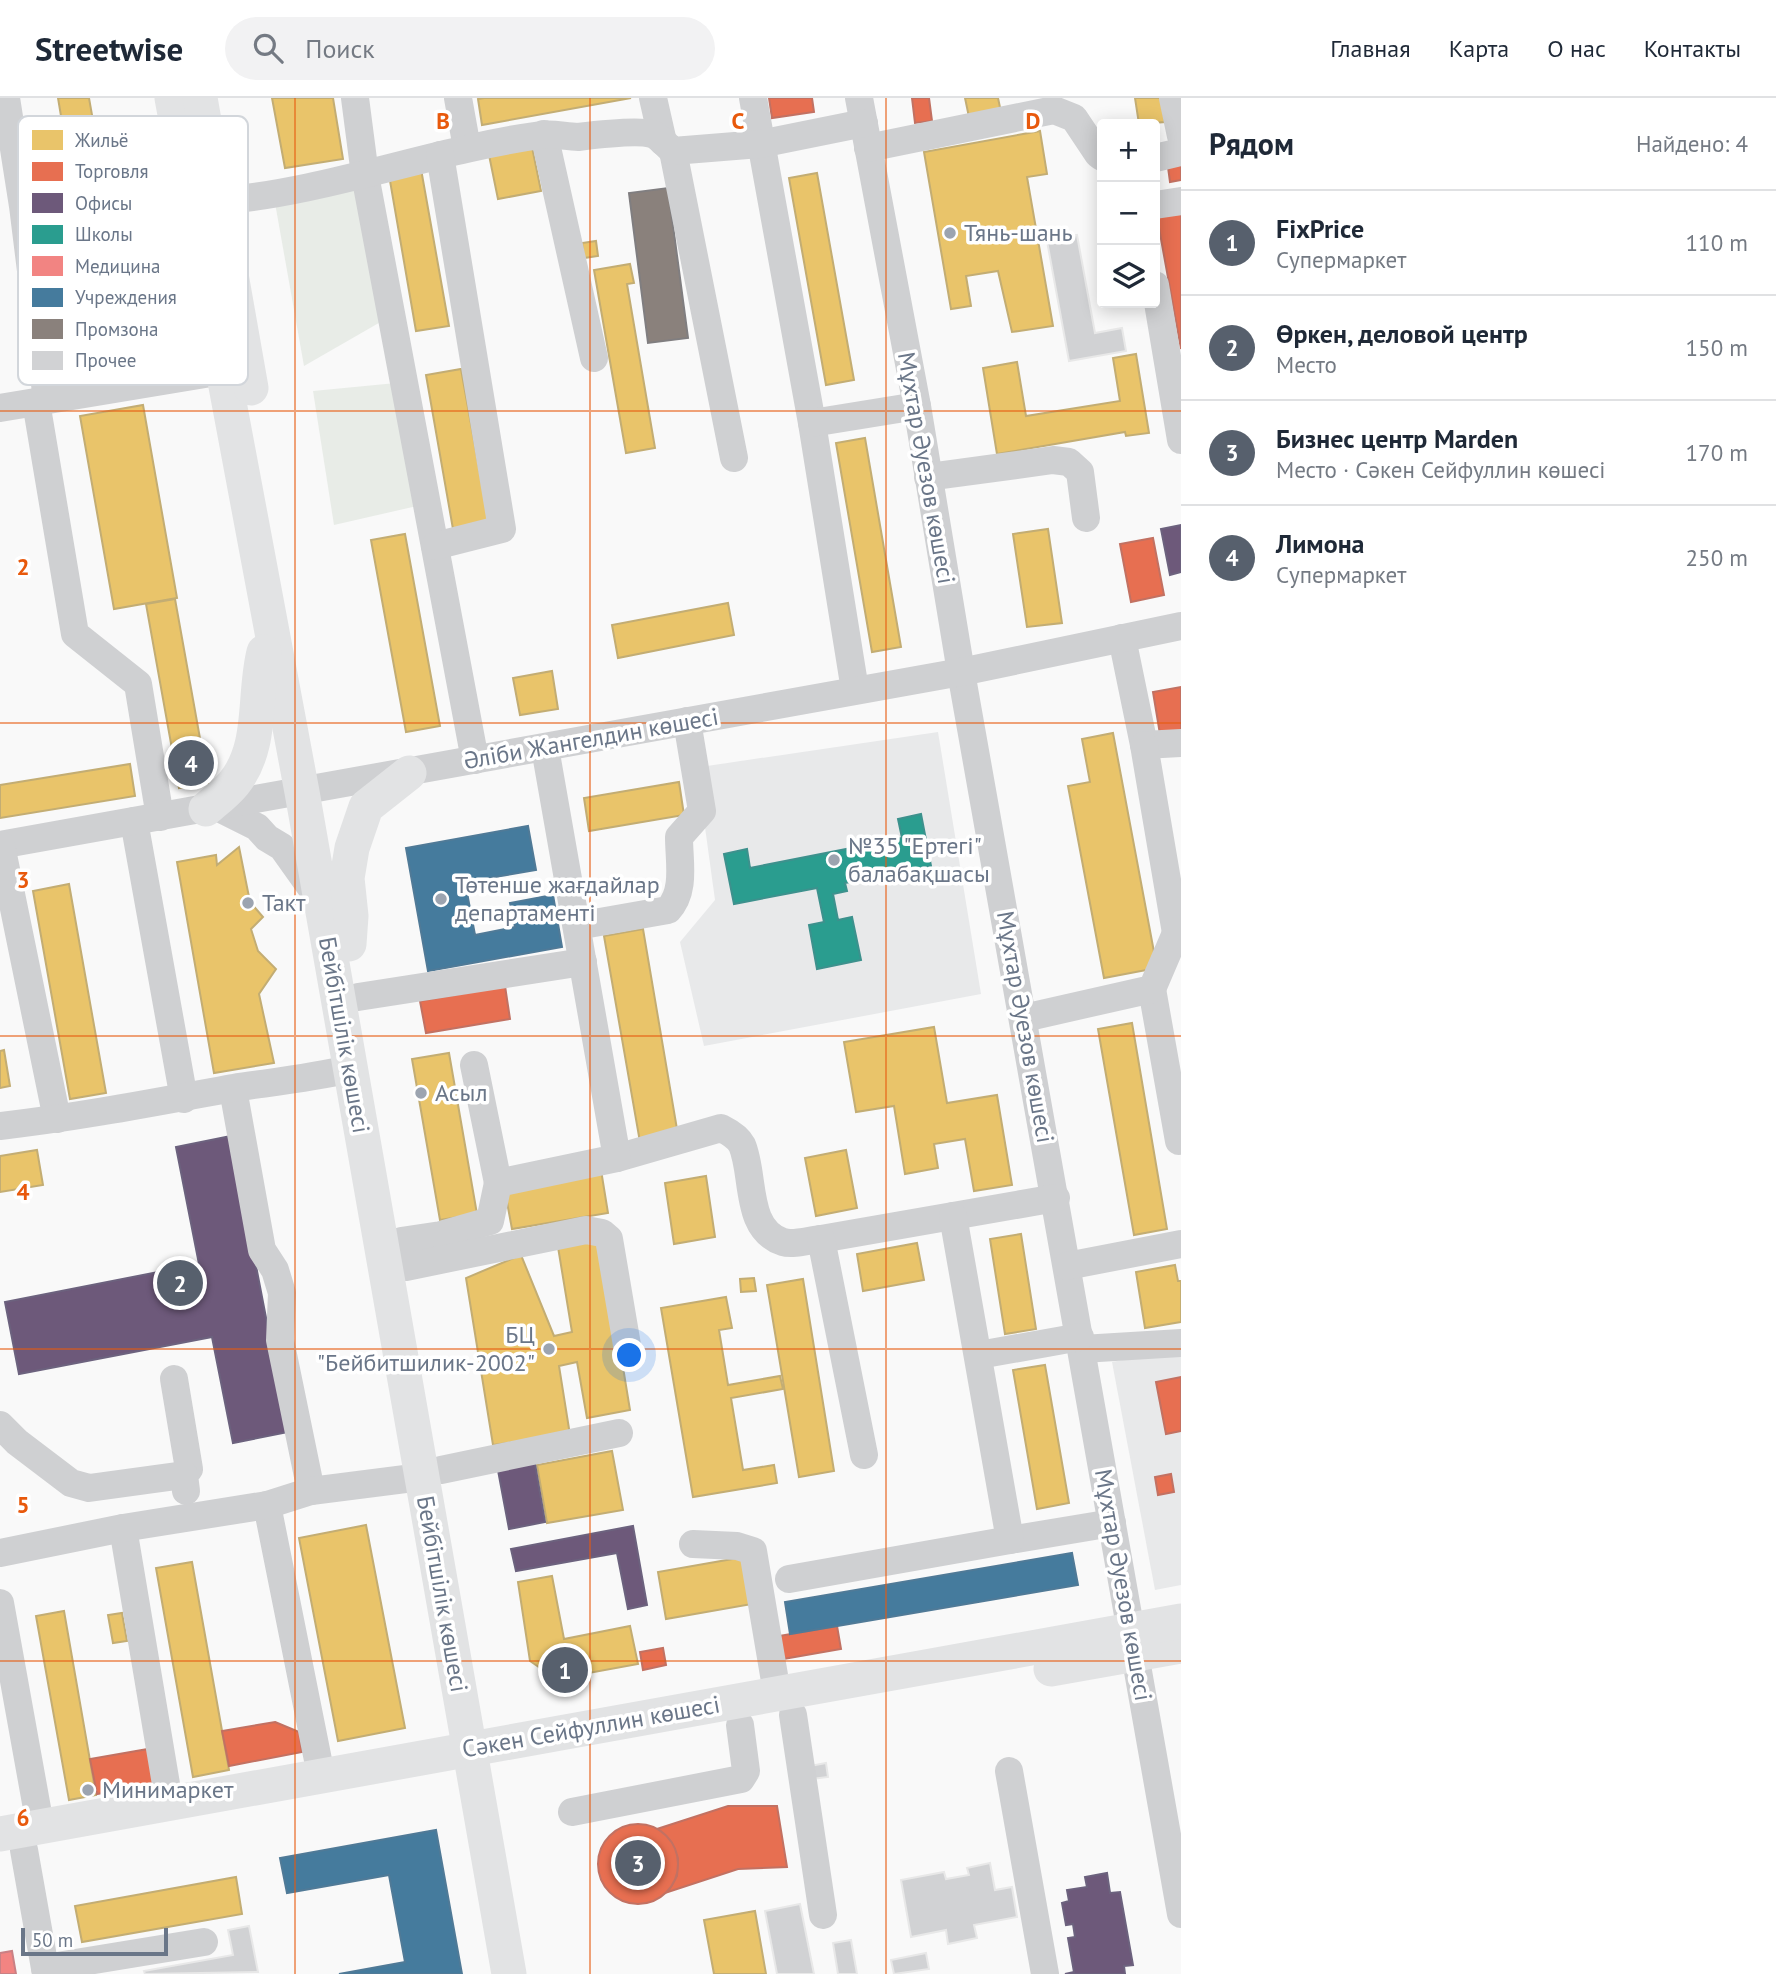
<!DOCTYPE html>
<html lang="ru">
<meta charset="utf-8">
<style>
:root{--surface:#fff;--page:#f2f2f3;--text:#1f2937;--muted:#747a83;--line:#e0e1e3;--accent:#57606d}
body{margin:0;font-family:"PT Sans",sans-serif;background:var(--page);color:var(--text)}
.controls{position:absolute;right:21px;top:21px;display:grid;overflow:hidden;border-radius:7px;box-shadow:0 4px 18px #0003}
.controls button{width:63px;height:63px;display:grid;place-items:center;padding:0;border:0;border-bottom:2px solid var(--line);background:var(--surface);color:var(--text);font:35px sans-serif}
.scale{position:absolute;left:21px;bottom:18px;width:147px;box-sizing:border-box;padding-left:7px;border:4px solid #6a7688;border-top:0;font-size:19px;line-height:24px;white-space:nowrap;color:#6a7688;-webkit-text-stroke:5px #fff;paint-order:stroke}
.you{position:absolute;left:630px;top:1258px;width:24px;height:24px;margin:-18px;border:5px solid #fff;border-radius:50%;background:#1a73e8;box-shadow:0 0 0 10px #1a73e833}
.badge{display:grid;place-items:center;width:46px;height:46px;border-radius:50%;background:var(--accent);color:#fff;font-size:23px;font-weight:700}
.pin{position:absolute;translate:-50% -50%;border:4px solid #fff;box-shadow:0 2px 7px #0006}
.list{margin:0;padding:0;list-style:none}
h2{display:flex;justify-content:space-between;align-items:center;height:91px;margin:0;padding:0 28px;font-size:30px}
h2 small{font-size:23px;font-weight:400;color:var(--muted)}
.list li{display:grid;grid-template-columns:46px 1fr auto;gap:21px;align-items:center;box-sizing:border-box;height:105px;padding:0 28px;border-top:2px solid var(--line)}
.list b{display:block;font-size:26px;white-space:nowrap}
.list p{margin:0;font-size:23px;white-space:nowrap;color:var(--muted)}
.list em{font-size:23px;font-style:normal;color:var(--muted)}
.icon{flex:none;width:38px;height:38px;fill:none;stroke:currentColor;stroke-width:2;stroke-linecap:round;stroke-linejoin:round}
.map{position:relative;flex:none;width:1181px;height:1876px;overflow:hidden}
header{display:flex;align-items:center;gap:42px;box-sizing:border-box;height:98px;padding:0 35px;background:var(--surface);border-bottom:2px solid var(--line)}
header strong{font-size:33px}
nav{display:flex;gap:38px;margin-inline-start:auto;font-size:24px}
.search{width:490px;height:63px;background:var(--page);display:flex;align-items:center;gap:18px;box-sizing:border-box;padding:0 24px;border-radius:38px;color:var(--muted);font-size:26px}
main{display:flex}
aside{flex:1;background:var(--surface)}
.map>svg:first-child{display:block}
.built{fill:#e8e9ea}
.green{fill:#e8ece7}
.homes{fill:#e9c46a;stroke:#c3ad73;stroke-width:2}
.shops{fill:#e76f51;stroke:#c27162;stroke-width:2}
.offices{fill:#6d597a;stroke:#6c627e;stroke-width:2}
.schools{fill:#2a9d8f;stroke:#3d918d;stroke-width:2}
.health{fill:#f28482;stroke:#c98084;stroke-width:2}
.public{fill:#457b9d;stroke:#507a97;stroke-width:2}
.industry{fill:#8a817c;stroke:#807e80;stroke-width:2}
.building{fill:#d1d2d4;stroke:#e8e8e8;stroke-width:2}
.lines{fill:none;stroke-linecap:round;stroke-linejoin:round}
.minor{stroke:#cfd0d2;stroke-width:28}
.major{stroke:#e2e3e4;stroke-width:35}
.grid{fill:none;stroke:#e8590c;stroke-width:2;stroke-opacity:0.55}
.poi-dot{fill:#9ca4b0;stroke:#fff;stroke-width:2.5}
.labels{text-anchor:middle;stroke-width:7;stroke-linejoin:round;paint-order:stroke}
.poi-label{font-size:24px;fill:#6a7688;stroke:#fff;text-anchor:start}
.street-label{font-size:24px;fill:#6a7688;stroke:#fff}
.key{fill:#fff;stroke:#d2d6db;stroke-width:2}
.key-label{font-size:19px;fill:#6a7688}
.grid-label{font-size:23px;text-anchor:middle;font-weight:bold;fill:#e8590c;stroke:#fff;stroke-width:7;stroke-linejoin:round;paint-order:stroke}
</style>
<header>
<strong>Streetwise</strong>
<div class="search"><svg class="icon" aria-label="search" viewBox="0 0 24 24"><circle cx="10" cy="10" r="6"/><path d="M15 15l6 6"/></svg>Поиск</div>
<nav><a>Главная</a><a>Карта</a><a>О нас</a><a>Контакты</a></nav>
</header>
<main>
<div class="map">
<svg width="1181" height="1876" viewBox="0 0 1181 1876">
<rect width="100%" height="100%" fill="#f9f9f9"/>
<g class="built">
<path d="M 938,634 L 981,896 L 704,948 L 680,844 L 715,802 L 704,722 L 707,668 Z"/>
<path d="M 1181,1251 L 1181,1487 L 1155,1492 L 1112,1264 Z"/>
</g>
<g class="green">
<path d="M 358,87 L 384,222 L 304,268 L 275,105 Z"/>
<path d="M 396,285 L 417,408 L 334,427 L 313,293 Z"/>
</g>
<g class="homes">
<path d="M 58,0 L 89,0 L 104,85 L 73,90 Z"/>
<path d="M 272,0 L 333,0 L 343,61 L 285,70 Z"/>
<path d="M 484,0 L 631,0 L 482,27 L 478,1 Z"/>
<path d="M 965,0 L 998,0 L 1001,14 L 969,19 Z"/>
<path d="M 1135,0 L 1161,0 L 1165,24 L 1139,26 Z"/>
<path d="M 1040,33 L 1047,76 L 1027,79 L 1053,228 L 1012,234 L 998,173 L 966,178 L 971,208 L 951,211 L 924,54 Z"/>
<path d="M 532,49 L 541,93 L 498,101 L 489,57 Z"/>
<path d="M 421,71 L 449,228 L 416,233 L 389,77 Z"/>
<path d="M 817,75 L 854,282 L 826,287 L 789,80 Z"/>
<path d="M 596,143 L 598,158 L 584,160 L 582,145 Z"/>
<path d="M 630,166 L 634,185 L 627,186 L 655,350 L 626,355 L 594,172 Z"/>
<path d="M 1136,256 L 1149,335 L 1126,338 L 1125,334 L 997,356 L 983,270 L 1017,264 L 1026,318 L 1120,303 L 1113,260 Z"/>
<path d="M 461,271 L 489,424 L 453,431 L 426,277 Z"/>
<path d="M 143,307 L 177,500 L 114,511 L 80,318 Z"/>
<path d="M 865,340 L 901,549 L 872,554 L 836,345 Z"/>
<path d="M 1048,431 L 1062,525 L 1027,529 L 1013,436 Z"/>
<path d="M 405,436 L 440,628 L 406,634 L 371,442 Z"/>
<path d="M 175,501 L 208,685 L 179,690 L 146,506 Z"/>
<path d="M 728,505 L 734,537 L 618,560 L 612,527 Z"/>
<path d="M 552,573 L 558,611 L 520,617 L 513,580 Z"/>
<path d="M 1113,635 L 1157,870 L 1104,880 L 1068,688 L 1090,684 L 1082,641 Z"/>
<path d="M 130,666 L 135,698 L 0,720 L 0,687 Z"/>
<path d="M 679,684 L 684,717 L 589,733 L 584,700 Z"/>
<path d="M 239,749 L 250,804 L 263,819 L 251,831 L 258,853 L 276,871 L 259,896 L 274,965 L 214,975 L 177,764 L 216,757 L 217,767 Z"/>
<path d="M 69,786 L 106,995 L 70,1001 L 33,793 Z"/>
<path d="M 643,831 L 678,1037 L 640,1044 L 604,838 Z"/>
<path d="M 1132,925 L 1167,1131 L 1134,1137 L 1098,931 Z"/>
<path d="M 934,929 L 947,1005 L 997,997 L 1012,1087 L 974,1093 L 965,1041 L 934,1046 L 938,1070 L 905,1076 L 894,1008 L 856,1014 L 844,944 Z"/>
<path d="M 4,952 L 10,988 L 0,990 L 0,953 Z"/>
<path d="M 449,955 L 477,1116 L 440,1122 L 412,961 Z"/>
<path d="M 37,1052 L 43,1087 L 0,1094 L 0,1058 Z"/>
<path d="M 846,1052 L 857,1110 L 816,1118 L 805,1060 Z"/>
<path d="M 601,1072 L 608,1115 L 512,1131 L 504,1088 Z"/>
<path d="M 706,1078 L 715,1139 L 674,1146 L 665,1085 Z"/>
<path d="M 1021,1136 L 1036,1231 L 1005,1236 L 990,1141 Z"/>
<path d="M 602,1141 L 630,1312 L 587,1320 L 577,1264 L 559,1268 L 570,1337 L 493,1347 L 466,1180 L 521,1157 L 554,1238 L 572,1234 L 558,1149 Z"/>
<path d="M 917,1145 L 924,1182 L 863,1193 L 857,1156 Z"/>
<path d="M 1175,1167 L 1178,1183 L 1181,1183 L 1181,1224 L 1145,1230 L 1136,1174 Z"/>
<path d="M 754,1180 L 756,1193 L 741,1194 L 740,1181 Z"/>
<path d="M 803,1181 L 834,1373 L 799,1379 L 767,1187 Z"/>
<path d="M 726,1199 L 732,1230 L 719,1232 L 728,1287 L 780,1278 L 783,1291 L 731,1300 L 743,1372 L 774,1367 L 777,1385 L 693,1399 L 661,1210 Z"/>
<path d="M 1045,1267 L 1069,1405 L 1037,1411 L 1013,1272 Z"/>
<path d="M 612,1353 L 623,1412 L 547,1425 L 537,1367 Z"/>
<path d="M 366,1427 L 405,1630 L 338,1643 L 299,1440 Z"/>
<path d="M 744,1459 L 752,1506 L 666,1521 L 658,1474 Z"/>
<path d="M 192,1464 L 229,1672 L 193,1679 L 156,1470 Z"/>
<path d="M 552,1478 L 564,1541 L 630,1528 L 638,1566 L 556,1581 L 530,1563 L 518,1484 Z"/>
<path d="M 64,1513 L 96,1697 L 69,1702 L 36,1518 Z"/>
<path d="M 122,1515 L 127,1543 L 113,1545 L 108,1517 Z"/>
<path d="M 236,1779 L 242,1816 L 82,1844 L 75,1808 Z"/>
<path d="M 755,1813 L 766,1876 L 714,1876 L 704,1822 Z"/>
</g>
<g class="shops">
<path d="M 769,0 L 812,0 L 814,14 L 772,20 Z"/>
<path d="M 912,0 L 929,0 L 932,23 L 915,25 Z"/>
<path d="M 1181,67 L 1181,82 L 1170,84 L 1168,69 Z"/>
<path d="M 1181,113 L 1181,251 L 1157,119 Z"/>
<path d="M 1153,440 L 1164,497 L 1131,504 L 1120,446 Z"/>
<path d="M 1181,589 L 1181,633 L 1160,636 L 1153,594 Z"/>
<path d="M 505,888 L 510,921 L 426,935 L 420,903 Z"/>
<path d="M 1181,1279 L 1181,1333 L 1166,1336 L 1156,1284 Z"/>
<path d="M 1171,1376 L 1174,1394 L 1158,1397 L 1155,1379 Z"/>
<path d="M 837,1528 L 841,1551 L 783,1561 L 779,1538 Z"/>
<path d="M 663,1550 L 666,1567 L 643,1572 L 640,1554 Z"/>
<path d="M 275,1624 L 299,1634 L 302,1654 L 229,1668 L 222,1633 Z"/>
<path d="M 148,1651 L 154,1686 L 97,1696 L 90,1661 Z"/>
<path d="M 728,1708 L 777,1708 L 787,1769 L 738,1771 L 668,1794 L 677,1778 L 678,1761 L 672,1745 L 657,1731 Z"/>
<circle cx="638" cy="1766" r="40"/>
</g>
<g class="offices">
<path d="M 1181,427 L 1181,474 L 1170,477 L 1161,431 Z"/>
<path d="M 231,1038 L 288,1334 L 233,1345 L 212,1239 L 19,1276 L 5,1204 L 199,1166 L 176,1049 Z"/>
<path d="M 534,1360 L 545,1424 L 509,1431 L 497,1367 Z"/>
<path d="M 633,1428 L 647,1507 L 628,1511 L 617,1455 L 516,1473 L 511,1451 Z"/>
<path d="M 1107,1775 L 1110,1795 L 1120,1794 L 1133,1867 L 1124,1868 L 1125,1876 L 1065,1876 L 1074,1874 L 1068,1840 L 1075,1839 L 1073,1826 L 1066,1827 L 1062,1805 L 1069,1803 L 1067,1792 L 1087,1789 L 1085,1779 Z"/>
</g>
<path class="schools" d="M 921,716 L 931,768 L 845,785 L 847,793 L 833,796 L 838,822 L 852,819 L 861,862 L 817,871 L 809,827 L 824,824 L 817,790 L 734,806 L 724,756 L 747,751 L 750,770 L 902,740 L 898,721 Z"/>
<path class="health" d="M 12,1853 L 16,1876 L 0,1876 L 0,1855 Z"/>
<g class="public">
<path d="M 528,728 L 536,772 L 465,784 L 475,837 L 515,829 L 510,805 L 553,797 L 562,849 L 428,873 L 406,750 Z"/>
<path d="M 1072,1455 L 1078,1487 L 790,1536 L 785,1504 Z"/>
<path d="M 436,1732 L 462,1876 L 339,1876 L 405,1864 L 389,1777 L 287,1795 L 280,1760 Z"/>
</g>
<path class="industry" d="M 668,90 L 688,240 L 648,245 L 629,95 Z"/>
<g class="building">
<path d="M 1077,137 L 1095,235 L 1122,230 L 1126,253 L 1069,263 L 1047,143 Z"/>
<path d="M 826,1665 L 828,1679 L 812,1681 L 810,1668 Z"/>
<path d="M 990,1765 L 995,1792 L 1012,1789 L 1017,1819 L 974,1827 L 977,1840 L 948,1846 L 946,1832 L 911,1839 L 901,1782 L 944,1774 L 946,1781 L 969,1777 L 967,1770 Z"/>
<path d="M 800,1806 L 814,1876 L 777,1876 L 765,1813 Z"/>
<path d="M 249,1828 L 258,1874 L 145,1876 L 144,1873 L 233,1857 L 228,1832 Z"/>
<path d="M 851,1842 L 857,1876 L 838,1876 L 833,1845 Z"/>
<path d="M 926,1855 L 929,1871 L 894,1876 L 891,1862 Z"/>
</g>
<g class="lines">
<g class="minor">
<path d="M 6,0 L 23,108 L 47,302"/>
<path d="M 355,0 L 365,77 L 475,662"/>
<path d="M 458,0 L 467,50"/>
<path d="M 653,0 L 663,44"/>
<path d="M 753,0 L 812,325 L 855,592"/>
<path d="M 859,0 L 917,308 L 961,574 L 1181,1816"/>
<path d="M 1173,0 L 1181,38"/>
<path d="M 544,36 L 594,260"/>
<path d="M 868,50 L 1054,12 L 1074,20 L 1098,56 L 1102,59"/>
<path d="M 673,53 L 734,360"/>
<path d="M 1155,60 L 1181,54"/>
<path d="M 218,103 C 328,94 432,52 541,37 C 553,35 566,39 578,39 C 594,37 638,32 652,36 C 659,38 667,48 673,53 L 760,46 L 864,25"/>
<path d="M 1155,107 L 1181,103"/>
<path d="M 1155,187 L 1181,342"/>
<path d="M 36,304 L 75,536 L 138,586 L 160,719"/>
<path d="M 0,310 L 223,273"/>
<path d="M 812,325 L 917,308"/>
<path d="M 928,379 L 1053,362 L 1069,364 L 1080,374 L 1086,420"/>
<path d="M 435,448 L 502,431 L 440,57"/>
<path d="M 1122,540 L 1144,647 L 1181,645"/>
<path d="M 1144,647 L 1176,835"/>
<path d="M 217,709 L 257,729 L 267,740 L 282,749 L 319,801"/>
<path d="M 134,723 L 184,1001"/>
<path d="M 0,747 L 961,574 L 1181,528"/>
<path d="M 1,747 L 57,1021"/>
<path d="M 577,828 L 668,812 C 686,793 679,764 679,739 L 702,713 L 687,623"/>
<path d="M 1152,891 L 1179,1043"/>
<path d="M 358,899 L 583,864"/>
<path d="M 1024,920 L 1152,891 L 1176,835 L 1181,831"/>
<path d="M 474,967 L 498,1085"/>
<path d="M 233,991 L 262,1152 L 275,1172 L 282,1195 L 280,1242 L 311,1393"/>
<path d="M 0,1028 C 79,1019 156,1004 233,990 C 273,984 311,980 350,971"/>
<path d="M 617,1060 L 721,1030 C 729,1034 738,1039 742,1047 C 755,1077 744,1131 783,1144 C 793,1147 810,1142 821,1141 L 1056,1100"/>
<path d="M 821,1141 L 864,1357"/>
<path d="M 401,1143 L 441,1137 L 490,1123 L 498,1085 L 617,1060 L 545,650"/>
<path d="M 1067,1168 L 1181,1146"/>
<path d="M 406,1169 L 586,1132 L 602,1135 L 609,1141 L 629,1259"/>
<path d="M 1082,1251 L 1181,1245"/>
<path d="M 979,1257 L 1080,1239"/>
<path d="M 174,1281 L 189,1371 L 184,1377 L 186,1393"/>
<path d="M 0,1327 L 17,1344 L 71,1385 L 89,1390 L 184,1377"/>
<path d="M 441,1372 L 619,1335"/>
<path d="M 267,1407 L 321,1677"/>
<path d="M 123,1430 L 169,1704"/>
<path d="M 1010,1442 L 1112,1425"/>
<path d="M 693,1446 L 737,1448 L 753,1453 L 777,1595"/>
<path d="M 0,1455 L 123,1430 L 267,1407 L 311,1393 L 421,1379"/>
<path d="M 789,1481 L 1010,1442 L 953,1118"/>
<path d="M 0,1505 L 40,1727"/>
<path d="M 793,1617 L 823,1817"/>
<path d="M 1009,1673 L 1045,1876"/>
<path d="M 572,1714 L 741,1681 L 746,1673 L 740,1627"/>
<path d="M 24,1752 L 46,1876"/>
<path d="M 45,1870 L 204,1844"/>
</g>
<g class="major">
<path d="M 172,0 L 302,694 L 509,1876"/>
<path d="M 200,0 L 251,290"/>
<path d="M 206,711 C 215,703 226,695 234,685 C 264,648 253,597 264,554"/>
<path d="M 349,846 L 351,818 L 347,780 L 352,750 L 366,709 L 409,675"/>
<path d="M 1051,1571 L 1181,1548"/>
<path d="M 0,1736 L 1181,1523"/>
</g>
</g>
<path class="grid" d="M 295,0 L 295,1876M 590,0 L 590,1876M 886,0 L 886,1876M 0,313 L 1181,313M 0,625 L 1181,625M 0,938 L 1181,938M 0,1251 L 1181,1251M 0,1563 L 1181,1563"/>
<g class="poi-dot">
<circle cx="950" cy="135" r="7"/>
<circle cx="834" cy="762" r="7"/>
<circle cx="441" cy="801" r="7"/>
<circle cx="248" cy="805" r="7"/>
<circle cx="421" cy="995" r="7"/>
<circle cx="549" cy="1251" r="7"/>
<circle cx="88" cy="1692" r="7"/>
</g>
<g class="labels">
<g class="poi-label">
<text x="964" y="143">Тянь-шань</text>
<text x="848" y="756">№35 "Ертегі"<tspan x="848" dy="28">балабақшасы</tspan></text>
<text x="455" y="795">Төтенше жағдайлар<tspan x="455" dy="28">департаменті</tspan></text>
<text x="262" y="813">Такт</text>
<text x="435" y="1003">Асыл</text>
<text x="535" y="1245" text-anchor="end">БЦ<tspan x="535" dy="28">"Бейбитшилик-2002"</tspan></text>
<text x="102" y="1700">Минимаркет</text>
</g>
<g class="street-label">
<text transform="translate(926 370) rotate(80)" y="8">Мұхтар Әуезов көшесі</text>
<text transform="translate(591 641) rotate(-10)" y="8">Әліби Жангелдин көшесі</text>
<text transform="translate(1025 929) rotate(80)" y="8">Мұхтар Әуезов көшесі</text>
<text transform="translate(344 937) rotate(80)" y="8">Бейбітшілік көшесі</text>
<text transform="translate(1123 1487) rotate(80)" y="8">Мұхтар Әуезов көшесі</text>
<text transform="translate(442 1496) rotate(80)" y="8">Бейбітшілік көшесі</text>
<text transform="translate(591 1629) rotate(-10)" y="8">Сәкен Сейфуллин көшесі</text>
</g>
</g>
<rect x="18" y="18" width="230" height="269" rx="10" class="key"/>
<rect x="32" y="32" width="31" height="20" fill="#e9c46a"/>
<rect x="32" y="64" width="31" height="19" fill="#e76f51"/>
<rect x="32" y="95" width="31" height="20" fill="#6d597a"/>
<rect x="32" y="127" width="31" height="19" fill="#2a9d8f"/>
<rect x="32" y="158" width="31" height="20" fill="#f28482"/>
<rect x="32" y="190" width="31" height="19" fill="#457b9d"/>
<rect x="32" y="221" width="31" height="20" fill="#8a817c"/>
<rect x="32" y="253" width="31" height="19" fill="#d1d2d4"/>
<g class="key-label">
<text x="75" y="49">Жильё</text>
<text x="75" y="80">Торговля</text>
<text x="75" y="112">Офисы</text>
<text x="75" y="143">Школы</text>
<text x="75" y="175">Медицина</text>
<text x="75" y="206">Учреждения</text>
<text x="75" y="238">Промзона</text>
<text x="75" y="269">Прочее</text>
</g>
<g class="grid-label">
<text x="443" y="31">B</text>
<text x="738" y="31">C</text>
<text x="1033" y="31">D</text>
<text x="23" y="477">2</text>
<text x="23" y="790">3</text>
<text x="23" y="1102">4</text>
<text x="23" y="1415">5</text>
<text x="23" y="1728">6</text>
</g>
</svg>
<div class="controls">
<button>+</button>
<button>−</button>
<button><svg class="icon" aria-label="layers" viewBox="0 0 24 24"><path d="M12 4l9 5-9 5-9-5zM3 14l9 5 9-5"/></svg></button>
</div>
<div class="scale">50 m</div>
<div class="you"></div>
<div class="pin badge" style="left:565px;top:1572px">1</div>
<div class="pin badge" style="left:180px;top:1185px">2</div>
<div class="pin badge" style="left:638px;top:1765px">3</div>
<div class="pin badge" style="left:191px;top:665px">4</div>
</div>
<aside>
<h2>Рядом<small>Найдено: 4</small></h2>
<ul class="list">
<li><span class="badge">1</span><div><b>FixPrice</b><p>Супермаркет</p></div><em>110 m</em></li>
<li><span class="badge">2</span><div><b>Өркен, деловой центр</b><p>Место</p></div><em>150 m</em></li>
<li><span class="badge">3</span><div><b>Бизнес центр Marden</b><p>Место · Сәкен Сейфуллин көшесі</p></div><em>170 m</em></li>
<li><span class="badge">4</span><div><b>Лимона</b><p>Супермаркет</p></div><em>250 m</em></li>
</ul>
</aside>
</main>
